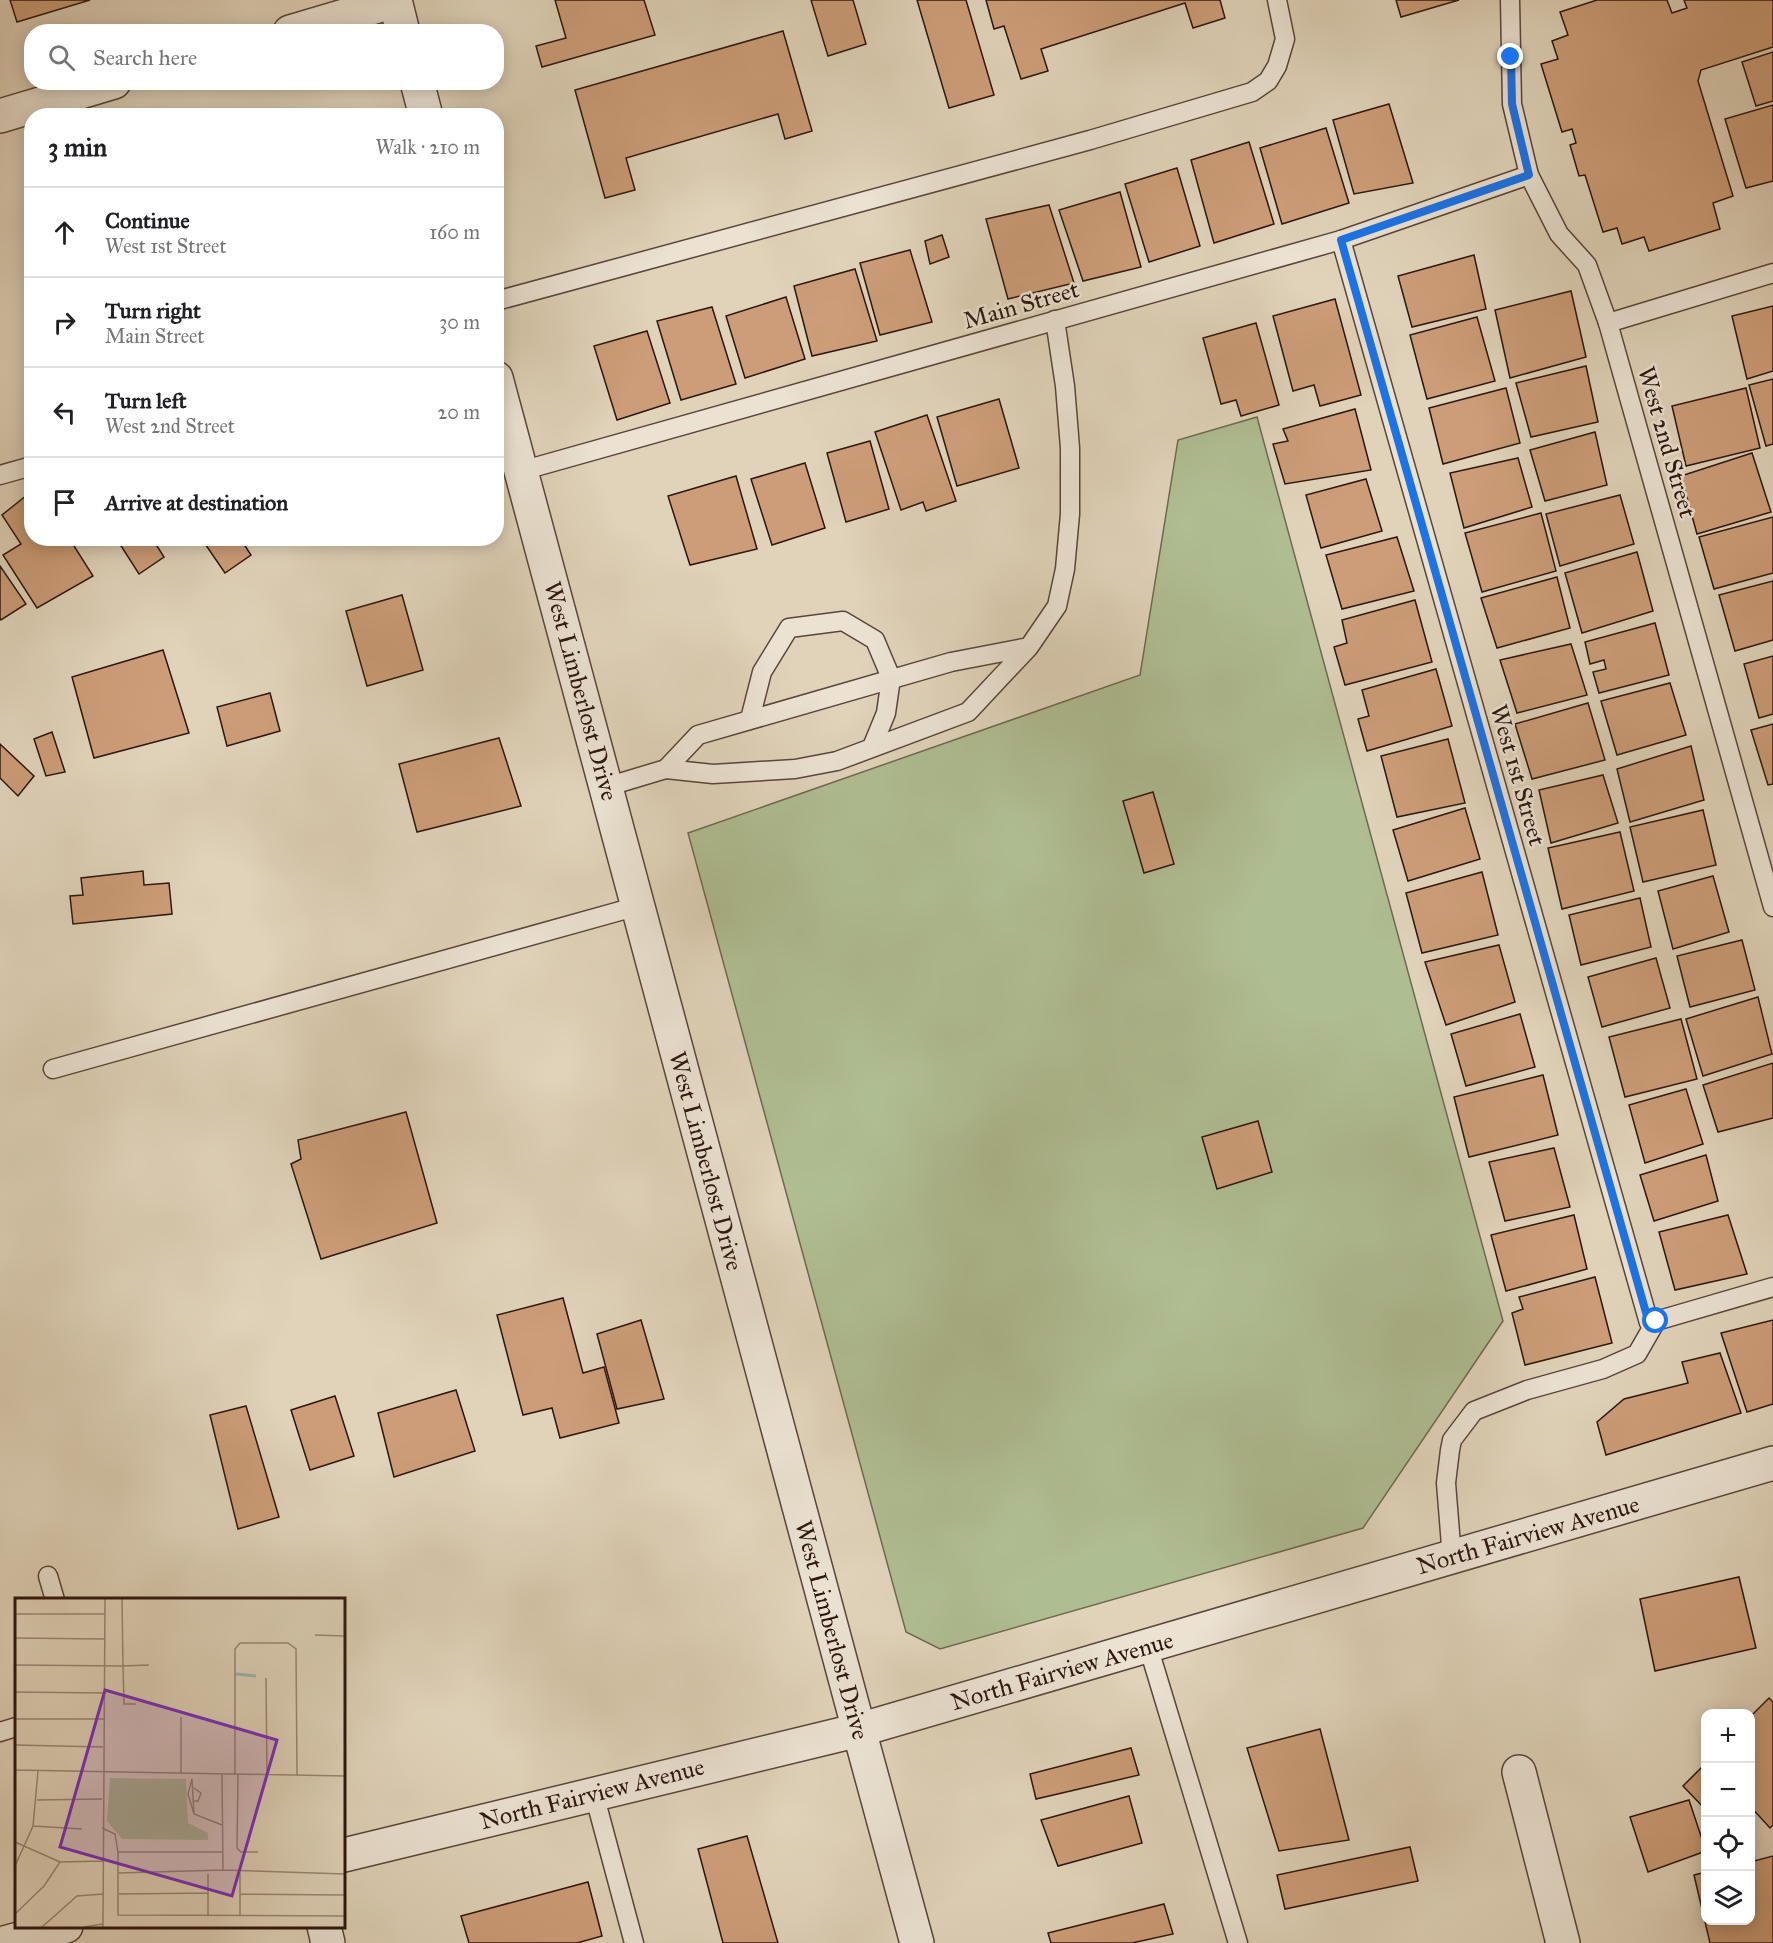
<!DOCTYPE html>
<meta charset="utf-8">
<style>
:root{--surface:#fff;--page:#f6f6f6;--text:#202124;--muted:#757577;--line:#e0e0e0}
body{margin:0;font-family:"IM FELL Great Primer",serif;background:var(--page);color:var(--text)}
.controls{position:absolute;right:18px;bottom:18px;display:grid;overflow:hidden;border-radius:12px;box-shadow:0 3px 15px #0003}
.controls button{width:54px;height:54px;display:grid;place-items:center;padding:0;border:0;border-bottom:2px solid var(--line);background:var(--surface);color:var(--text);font:30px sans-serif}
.stop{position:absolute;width:18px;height:18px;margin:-14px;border:4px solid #1a73e8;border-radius:50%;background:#fff}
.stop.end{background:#1a73e8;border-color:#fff;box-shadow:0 2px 6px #0008}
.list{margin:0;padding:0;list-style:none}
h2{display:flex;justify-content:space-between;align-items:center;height:78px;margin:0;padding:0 24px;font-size:26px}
h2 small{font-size:20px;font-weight:400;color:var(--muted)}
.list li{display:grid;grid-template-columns:39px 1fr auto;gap:18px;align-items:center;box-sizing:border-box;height:90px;padding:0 24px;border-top:2px solid var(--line)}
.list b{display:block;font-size:22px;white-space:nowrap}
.list p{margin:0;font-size:20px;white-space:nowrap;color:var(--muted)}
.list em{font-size:20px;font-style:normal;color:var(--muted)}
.icon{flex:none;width:33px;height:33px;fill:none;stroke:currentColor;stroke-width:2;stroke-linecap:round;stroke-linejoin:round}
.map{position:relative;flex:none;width:1773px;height:1943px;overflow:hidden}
.search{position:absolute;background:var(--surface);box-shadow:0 3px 15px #0003;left:24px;top:24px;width:480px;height:66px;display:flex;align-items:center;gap:15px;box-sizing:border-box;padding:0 21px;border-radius:24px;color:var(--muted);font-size:22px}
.panel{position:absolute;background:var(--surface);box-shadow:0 3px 15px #0003;left:24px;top:108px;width:480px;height:438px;border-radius:24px}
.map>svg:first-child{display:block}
.green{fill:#afbd92;stroke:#6e6a50;stroke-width:1.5}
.building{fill:#cc9d78;stroke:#2c170f;stroke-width:1.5}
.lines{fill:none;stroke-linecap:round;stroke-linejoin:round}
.service-casing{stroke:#59463a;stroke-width:21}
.minor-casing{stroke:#59463a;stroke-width:36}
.tertiary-casing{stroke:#59463a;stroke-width:36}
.service{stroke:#ebe2d2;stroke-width:18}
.minor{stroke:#ebe2d2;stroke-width:33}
.tertiary{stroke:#ebe2d2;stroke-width:33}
.route{stroke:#1a73e8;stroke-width:8}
.labels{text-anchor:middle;stroke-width:5;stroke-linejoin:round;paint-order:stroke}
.street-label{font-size:24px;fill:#2c170f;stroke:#ebe2d2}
.inset-river{fill:none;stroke:#94b8ae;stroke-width:3}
.inset-road{fill:none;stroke:#988876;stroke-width:1.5}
.view{fill:#7b2cbf;fill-opacity:0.15;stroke:#7b2cbf;stroke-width:3}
.inset-edge{fill:none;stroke:#2c170f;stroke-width:3}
</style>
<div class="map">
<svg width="1773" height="1943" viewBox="0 0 1773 1943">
<rect width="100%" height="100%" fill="#e0d3ba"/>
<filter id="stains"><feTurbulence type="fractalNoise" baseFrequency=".00333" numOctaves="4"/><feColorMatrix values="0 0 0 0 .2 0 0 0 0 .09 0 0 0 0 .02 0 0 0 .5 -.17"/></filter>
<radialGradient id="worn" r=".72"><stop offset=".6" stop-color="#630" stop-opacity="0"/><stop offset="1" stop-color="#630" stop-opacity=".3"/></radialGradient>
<path class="green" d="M 1257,417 L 1503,1321 L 1363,1528 L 940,1649 L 906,1632 L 688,833 L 1140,675 L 1178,440 Z"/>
<g class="building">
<path d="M 10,0 L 90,0 L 17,22 Z"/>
<path d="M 555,0 L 644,0 L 655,35 L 542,67 L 536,46 L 566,38 Z"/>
<path d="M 811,0 L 853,0 L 866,44 L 828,56 Z"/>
<path d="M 917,0 L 966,0 L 994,95 L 949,108 Z"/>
<path d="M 986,0 L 1220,0 L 1225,18 L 1193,28 L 1185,3 L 1041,49 L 1048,71 L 1021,79 L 1004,26 L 994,29 Z"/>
<path d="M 1396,0 L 1459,0 L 1401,17 Z"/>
<path d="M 1597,0 L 1667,0 L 1672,13 L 1687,8 L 1684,0 L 1773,0 L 1773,47 L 1701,70 L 1698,81 L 1733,196 L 1713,203 L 1720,229 L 1649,251 L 1644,237 L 1622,244 L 1617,228 L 1603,232 L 1585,175 L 1579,176 L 1570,145 L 1576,143 L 1572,129 L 1562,132 L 1541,64 L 1558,59 L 1552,41 L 1568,35 L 1560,12 Z"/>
<path d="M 783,31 L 812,131 L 785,139 L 778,114 L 626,158 L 635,190 L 605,198 L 575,90 Z"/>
<path d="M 1773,52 L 1773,101 L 1756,106 L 1742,62 Z"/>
<path d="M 1389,104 L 1413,183 L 1354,194 L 1333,120 Z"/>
<path d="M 1773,105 L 1773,181 L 1746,188 L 1725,119 Z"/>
<path d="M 1326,128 L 1349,203 L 1282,224 L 1260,148 Z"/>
<path d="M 1249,142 L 1274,224 L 1214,243 L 1191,160 Z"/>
<path d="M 1177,168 L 1200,246 L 1149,262 L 1125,184 Z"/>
<path d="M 1120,192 L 1141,267 L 1083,281 L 1059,210 Z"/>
<path d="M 1049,205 L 1074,283 L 1008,299 L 986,219 Z"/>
<path d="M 942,235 L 949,257 L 930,264 L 925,241 Z"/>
<path d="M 910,250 L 932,322 L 880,335 L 860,263 Z"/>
<path d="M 1474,255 L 1486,309 L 1412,327 L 1398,276 Z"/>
<path d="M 855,269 L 877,341 L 812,356 L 794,286 Z"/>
<path d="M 1571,291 L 1586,357 L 1510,378 L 1495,310 Z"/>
<path d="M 786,297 L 805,359 L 745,378 L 726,316 Z"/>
<path d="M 1335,299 L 1361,395 L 1320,406 L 1314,385 L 1293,391 L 1273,316 Z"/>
<path d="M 1773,306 L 1773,371 L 1747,379 L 1732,316 Z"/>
<path d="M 712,307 L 736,384 L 681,400 L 657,321 Z"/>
<path d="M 1477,317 L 1495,381 L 1427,399 L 1410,335 Z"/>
<path d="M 1256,323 L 1279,405 L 1241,416 L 1236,400 L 1221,404 L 1203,338 Z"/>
<path d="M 647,331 L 670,403 L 617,420 L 594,346 Z"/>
<path d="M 1586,366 L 1598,422 L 1531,437 L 1516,383 Z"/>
<path d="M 1773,379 L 1773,444 L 1766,446 L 1749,385 Z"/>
<path d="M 1506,388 L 1520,443 L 1443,464 L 1429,408 Z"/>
<path d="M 1746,388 L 1760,448 L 1686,466 L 1672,406 Z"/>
<path d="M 999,399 L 1019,468 L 957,486 L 937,417 Z"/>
<path d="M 1355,409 L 1371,470 L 1285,484 L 1273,444 L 1288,441 L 1283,429 Z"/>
<path d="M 927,415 L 956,501 L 926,511 L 923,502 L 901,510 L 875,432 Z"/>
<path d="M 1595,432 L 1607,485 L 1545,501 L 1530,450 Z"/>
<path d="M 870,441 L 889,509 L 846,522 L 827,453 Z"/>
<path d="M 1752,453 L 1771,512 L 1697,534 L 1681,476 Z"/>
<path d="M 1518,458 L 1532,507 L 1464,528 L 1450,473 Z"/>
<path d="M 805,463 L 825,528 L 772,545 L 751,479 Z"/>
<path d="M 736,476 L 757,549 L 690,565 L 668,496 Z"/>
<path d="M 1366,479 L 1382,531 L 1321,548 L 1306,495 Z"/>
<path d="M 32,491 L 32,538 L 69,538 L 93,576 L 37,608 L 3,555 L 21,544 L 2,515 Z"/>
<path d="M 1620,495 L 1634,544 L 1560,566 L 1546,514 Z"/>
<path d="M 1541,513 L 1556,571 L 1482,592 L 1465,533 Z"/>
<path d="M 1773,517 L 1773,573 L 1714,589 L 1699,537 Z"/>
<path d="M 1397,537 L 1414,591 L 1342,609 L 1326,555 Z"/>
<path d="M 116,538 L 152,538 L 164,557 L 139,574 Z"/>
<path d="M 201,538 L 240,538 L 251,555 L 225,573 Z"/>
<path d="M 1637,552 L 1653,611 L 1582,633 L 1565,573 Z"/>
<path d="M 0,566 L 26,604 L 1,620 L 0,618 Z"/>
<path d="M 1557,577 L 1570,628 L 1497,648 L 1481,598 Z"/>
<path d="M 1773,581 L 1773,640 L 1735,651 L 1719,595 Z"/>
<path d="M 402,595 L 423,670 L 367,686 L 346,611 Z"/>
<path d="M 1415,600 L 1432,662 L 1345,685 L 1334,647 L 1347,643 L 1342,620 Z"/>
<path d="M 1655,623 L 1669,675 L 1599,693 L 1593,672 L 1606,669 L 1604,660 L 1590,664 L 1585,642 Z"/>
<path d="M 1571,644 L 1587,695 L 1517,713 L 1500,660 Z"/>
<path d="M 163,650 L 189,733 L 94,758 L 72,677 Z"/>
<path d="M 1773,656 L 1773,714 L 1759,718 L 1744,664 Z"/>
<path d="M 1436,669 L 1452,726 L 1367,751 L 1358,719 L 1369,716 L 1362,690 Z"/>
<path d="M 1670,683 L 1686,735 L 1617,755 L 1601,701 Z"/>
<path d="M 270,693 L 280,731 L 227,746 L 217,707 Z"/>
<path d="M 1588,703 L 1605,760 L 1532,779 L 1515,724 Z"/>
<path d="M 1773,724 L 1773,784 L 1768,785 L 1751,730 Z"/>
<path d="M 52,732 L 65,772 L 46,776 L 34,739 Z"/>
<path d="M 499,738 L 521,806 L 417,832 L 399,764 Z"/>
<path d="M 1448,739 L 1465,803 L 1397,817 L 1381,756 Z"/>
<path d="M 0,744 L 34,776 L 18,796 L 0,778 Z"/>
<path d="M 1691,746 L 1704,800 L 1630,822 L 1617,769 Z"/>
<path d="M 1603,775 L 1618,823 L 1551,843 L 1539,790 Z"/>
<path d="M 1153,792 L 1174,864 L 1144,873 L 1123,801 Z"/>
<path d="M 1465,808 L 1480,859 L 1408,881 L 1393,830 Z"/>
<path d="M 1703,810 L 1716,865 L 1643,882 L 1630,827 Z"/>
<path d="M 1620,832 L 1634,891 L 1562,909 L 1548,848 Z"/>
<path d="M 143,871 L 144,885 L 169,883 L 172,914 L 73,924 L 70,896 L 83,895 L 81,878 Z"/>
<path d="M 1482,872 L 1498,935 L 1422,953 L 1406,893 Z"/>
<path d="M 1713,876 L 1729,932 L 1673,949 L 1658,891 Z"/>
<path d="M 1640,898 L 1651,947 L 1581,965 L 1569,915 Z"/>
<path d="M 1742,940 L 1755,990 L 1690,1007 L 1677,956 Z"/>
<path d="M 1499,945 L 1515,1002 L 1446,1025 L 1425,962 Z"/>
<path d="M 1656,958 L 1670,1008 L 1602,1027 L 1588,977 Z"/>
<path d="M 1758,997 L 1772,1054 L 1703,1076 L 1686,1019 Z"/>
<path d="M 1520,1014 L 1535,1067 L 1466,1086 L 1451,1034 Z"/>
<path d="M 1681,1019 L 1697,1079 L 1625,1097 L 1609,1037 Z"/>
<path d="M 1773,1063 L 1773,1118 L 1718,1132 L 1703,1085 Z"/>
<path d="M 1543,1075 L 1558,1135 L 1469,1157 L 1454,1097 Z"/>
<path d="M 1686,1089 L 1703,1144 L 1645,1163 L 1629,1105 Z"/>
<path d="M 406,1112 L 437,1223 L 321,1259 L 291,1164 L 301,1159 L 298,1140 Z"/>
<path d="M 1258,1121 L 1272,1172 L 1217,1189 L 1202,1137 Z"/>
<path d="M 1554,1148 L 1570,1207 L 1505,1221 L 1489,1162 Z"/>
<path d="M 1706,1155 L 1718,1201 L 1654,1221 L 1640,1175 Z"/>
<path d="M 1574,1215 L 1587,1269 L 1506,1291 L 1491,1235 Z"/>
<path d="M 1728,1215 L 1747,1274 L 1675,1290 L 1659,1232 Z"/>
<path d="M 1595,1277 L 1612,1343 L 1525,1365 L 1512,1313 L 1523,1309 L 1519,1297 Z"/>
<path d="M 563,1298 L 583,1373 L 604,1367 L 619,1423 L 560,1438 L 552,1408 L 523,1415 L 497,1315 Z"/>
<path d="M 641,1320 L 664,1399 L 617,1409 L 597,1334 Z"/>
<path d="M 1773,1320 L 1773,1404 L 1747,1412 L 1721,1333 Z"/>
<path d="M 1720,1353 L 1741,1413 L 1606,1455 L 1597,1422 L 1624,1399 L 1688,1383 L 1682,1362 Z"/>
<path d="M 456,1390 L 475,1451 L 394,1477 L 378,1413 Z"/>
<path d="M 335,1396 L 354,1456 L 310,1470 L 291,1410 Z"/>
<path d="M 246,1406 L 279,1517 L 238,1529 L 210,1415 Z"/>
<path d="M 1739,1577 L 1756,1648 L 1655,1671 L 1640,1599 Z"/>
<path d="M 1769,1698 L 1773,1702 L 1773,1825 L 1770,1828 L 1750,1806 L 1750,1717 Z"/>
<path d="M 1320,1729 L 1349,1840 L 1279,1851 L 1247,1748 Z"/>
<path d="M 1131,1748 L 1139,1775 L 1036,1799 L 1030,1774 Z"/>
<path d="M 1706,1763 L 1706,1810 L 1683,1786 Z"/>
<path d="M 1129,1796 L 1142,1843 L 1058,1866 L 1041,1820 Z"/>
<path d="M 1689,1800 L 1706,1851 L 1648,1872 L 1630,1817 Z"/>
<path d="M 747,1836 L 778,1943 L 723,1943 L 698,1849 Z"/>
<path d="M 1410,1847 L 1418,1881 L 1285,1909 L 1277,1875 Z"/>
<path d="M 1773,1856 L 1773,1943 L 1710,1943 L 1694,1875 L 1706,1872 L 1706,1920 L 1750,1920 L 1750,1862 Z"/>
<path d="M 588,1882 L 602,1936 L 577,1943 L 469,1943 L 461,1916 Z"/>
<path d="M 1164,1904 L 1173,1934 L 1132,1943 L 1051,1943 L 1048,1933 Z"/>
</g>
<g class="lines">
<defs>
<g id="service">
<path d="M 1510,0 L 1512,104 L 1529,175 L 1559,234 L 1587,265 L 1608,323 L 1773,907"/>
<path d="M 1341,240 L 1649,1323 L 1773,1287"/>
<path d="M 496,301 L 1090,140 L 1252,92 L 1268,81 L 1277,66 L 1285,39 L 1277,0"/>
<path d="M 1608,323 L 1773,273"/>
<path d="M 521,471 L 1341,240 L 1529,175"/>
<path d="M 0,475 L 32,466"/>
<path d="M 1029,647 L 951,662 L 698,735 L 666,769 L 713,774 L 795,769 L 837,761 L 968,712 L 1029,647 L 1057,606 L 1065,569 L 1070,514 L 1070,448 L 1065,386 L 1055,320"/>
<path d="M 750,719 L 762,672 L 789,628 L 843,621 L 875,640 L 891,678 L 886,713 L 872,747"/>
<path d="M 606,787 L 666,769"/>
<path d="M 53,1069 L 638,906"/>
<path d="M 1452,1558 L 1446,1483 L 1450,1450 L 1452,1440 L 1474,1411 L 1527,1390 L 1603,1369 L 1637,1354 L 1656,1321"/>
<path d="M 48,1576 L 55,1600"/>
<path d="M 1148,1646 L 1238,1943"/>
<path d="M 0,1732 L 16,1727"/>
<path d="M 594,1794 L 634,1943"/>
</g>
<g id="minor">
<path d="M 290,32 L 395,1"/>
<path d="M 0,116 L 114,82"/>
<path d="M 859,1730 L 917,1943"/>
<path d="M 1519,1772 L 1563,1943"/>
<path d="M 324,1926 L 328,1943"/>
</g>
<g id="tertiary">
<path d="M 395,0 L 403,32"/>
<path d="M 417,82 L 426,116"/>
<path d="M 496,378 L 859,1730"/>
<path d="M 344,1855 L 859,1730 L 1773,1463"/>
<path d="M 4,1943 L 66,1926"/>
</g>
</defs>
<use href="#service" class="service-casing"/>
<use href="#minor" class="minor-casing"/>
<use href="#tertiary" class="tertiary-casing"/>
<use href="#service" class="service"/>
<use href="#minor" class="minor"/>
<use href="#tertiary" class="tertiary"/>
</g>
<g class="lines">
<path class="route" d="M 1511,57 L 1512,104 L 1529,175 L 1341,240 L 1649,1323 L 1656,1321"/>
</g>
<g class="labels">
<g class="street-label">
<text transform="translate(1021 305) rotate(-16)" y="8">Main Street</text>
<text transform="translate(1667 442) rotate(74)" y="8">West 2nd Street</text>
<text transform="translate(581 691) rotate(75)" y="8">West Limberlost Drive</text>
<text transform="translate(1518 775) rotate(74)" y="8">West 1st Street</text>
<text transform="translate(706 1161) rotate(75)" y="8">West Limberlost Drive</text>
<text transform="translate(1528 1535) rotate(-16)" y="8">North Fairview Avenue</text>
<text transform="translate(832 1630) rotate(75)" y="8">West Limberlost Drive</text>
<text transform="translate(1062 1671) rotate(-16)" y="8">North Fairview Avenue</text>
<text transform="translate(592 1794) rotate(-14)" y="8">North Fairview Avenue</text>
</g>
</g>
<g transform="translate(15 1598)">
<rect width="330" height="330" fill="#e0d3ba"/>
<path d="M 95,180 L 171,181 L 173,225 L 193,235 L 193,242 L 107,241 L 92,223 Z" fill="#afbd92"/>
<path class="inset-river" d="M 221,76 L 241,78"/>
<path class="inset-road" d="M 0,16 L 90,16M 300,37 L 330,38M 0,40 L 90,41M 0,67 L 108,68 L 107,1M 251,80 L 252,176M 0,94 L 90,95M 121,106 L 109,106 L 108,68 L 134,67M 0,121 L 89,121M 0,147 L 88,149M 0,172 L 330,178M 166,175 L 166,119M 207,176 L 208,272M 220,176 L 220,51 L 225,45 L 273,45 L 281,51 L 282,177M 223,176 L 222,250 L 226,254 L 243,254M 22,202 L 87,201M 179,203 L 183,203 L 186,195 L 179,190M 179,216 L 177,181 L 173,196 L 179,216 L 207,227M 18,228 L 67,231M 87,230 L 100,236 L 103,254M 0,244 L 45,264M 207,254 L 103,254 L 103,317 L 330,318M 0,268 L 18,228 L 23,173M 103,275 L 208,272 L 330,276M 225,275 L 225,317M 193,276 L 193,317M 104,296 L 193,295M 225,296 L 330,297M 0,316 L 29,288 L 45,264 L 88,263M 27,329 L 62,298 L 88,296M 69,329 L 88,326M 88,329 L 90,1"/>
<path class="view" d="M 90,92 L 262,142 L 217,298 L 45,249 Z"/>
<rect width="330" height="330" class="inset-edge"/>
</g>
<rect width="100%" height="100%" filter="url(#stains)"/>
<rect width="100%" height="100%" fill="url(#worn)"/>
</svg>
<div class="controls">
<button>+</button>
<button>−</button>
<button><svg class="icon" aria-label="locate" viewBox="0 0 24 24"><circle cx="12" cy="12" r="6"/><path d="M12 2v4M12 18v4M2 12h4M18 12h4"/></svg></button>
<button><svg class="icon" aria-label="layers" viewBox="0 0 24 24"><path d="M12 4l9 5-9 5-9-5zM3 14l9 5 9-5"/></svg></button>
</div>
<div class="stop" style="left:1656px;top:1321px"></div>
<div class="stop end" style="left:1511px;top:57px"></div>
<div class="search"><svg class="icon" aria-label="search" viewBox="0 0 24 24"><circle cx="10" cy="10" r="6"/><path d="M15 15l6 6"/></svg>Search here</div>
<section class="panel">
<h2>3 min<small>Walk · 210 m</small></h2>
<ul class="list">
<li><svg class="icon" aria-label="ahead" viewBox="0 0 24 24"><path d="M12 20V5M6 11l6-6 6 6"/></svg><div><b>Continue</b><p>West 1st Street</p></div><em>160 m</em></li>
<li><svg class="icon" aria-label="right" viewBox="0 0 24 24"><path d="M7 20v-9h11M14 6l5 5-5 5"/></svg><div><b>Turn right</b><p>Main Street</p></div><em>30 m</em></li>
<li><svg class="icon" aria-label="left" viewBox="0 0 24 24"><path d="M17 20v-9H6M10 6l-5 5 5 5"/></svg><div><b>Turn left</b><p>West 2nd Street</p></div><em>20 m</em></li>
<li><svg class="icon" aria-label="arrive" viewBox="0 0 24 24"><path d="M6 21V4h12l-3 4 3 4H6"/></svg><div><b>Arrive at destination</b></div></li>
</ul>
</section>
</div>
